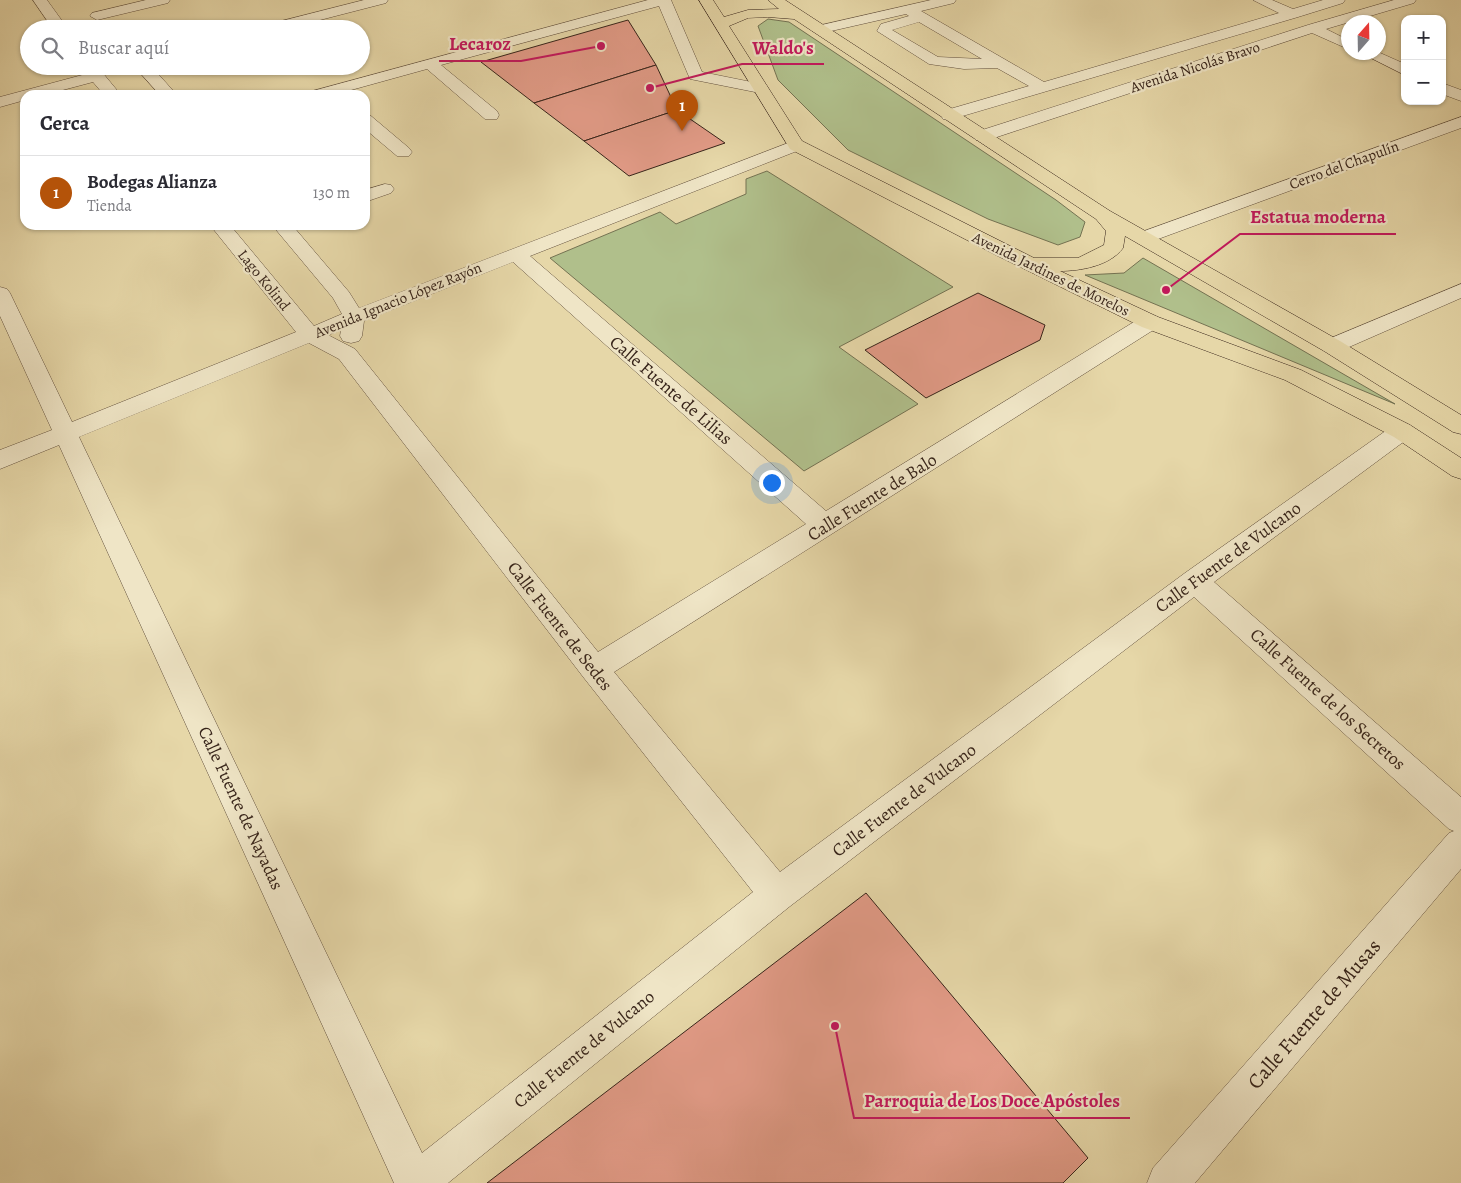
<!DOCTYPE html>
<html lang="es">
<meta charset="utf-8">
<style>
:root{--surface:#fff;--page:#f7f7f7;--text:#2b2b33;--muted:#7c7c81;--line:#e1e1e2;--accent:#b45309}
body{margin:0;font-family:Alegreya,serif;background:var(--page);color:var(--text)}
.controls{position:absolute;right:15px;top:15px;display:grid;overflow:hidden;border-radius:10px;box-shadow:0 1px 4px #0004}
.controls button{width:45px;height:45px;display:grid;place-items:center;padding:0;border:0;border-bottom:1px solid var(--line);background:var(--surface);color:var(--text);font:25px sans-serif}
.compass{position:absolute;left:1341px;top:15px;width:45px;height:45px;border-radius:50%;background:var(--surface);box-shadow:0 1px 4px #0004;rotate:20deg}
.you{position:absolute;left:771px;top:482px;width:18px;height:18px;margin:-12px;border:4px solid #fff;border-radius:50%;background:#1a73e8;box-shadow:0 0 0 8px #1a73e833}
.badge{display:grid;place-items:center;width:32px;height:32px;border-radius:50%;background:var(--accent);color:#fff;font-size:16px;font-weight:700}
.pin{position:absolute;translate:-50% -41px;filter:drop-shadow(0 1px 2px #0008)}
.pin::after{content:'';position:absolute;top:26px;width:18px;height:15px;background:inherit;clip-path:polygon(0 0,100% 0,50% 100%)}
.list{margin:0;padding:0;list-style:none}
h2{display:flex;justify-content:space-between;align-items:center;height:65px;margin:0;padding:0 20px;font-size:21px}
h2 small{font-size:16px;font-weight:400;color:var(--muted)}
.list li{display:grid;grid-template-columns:32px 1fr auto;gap:15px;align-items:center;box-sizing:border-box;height:75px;padding:0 20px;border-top:1px solid var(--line)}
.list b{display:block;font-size:19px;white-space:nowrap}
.list p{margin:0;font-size:16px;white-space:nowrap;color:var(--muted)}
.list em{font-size:16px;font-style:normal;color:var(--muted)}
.icon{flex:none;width:28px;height:28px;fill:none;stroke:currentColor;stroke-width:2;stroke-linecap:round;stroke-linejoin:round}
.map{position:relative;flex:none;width:1461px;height:1183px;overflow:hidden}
.search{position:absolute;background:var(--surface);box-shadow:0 1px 4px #0004;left:20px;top:20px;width:350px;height:55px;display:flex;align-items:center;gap:12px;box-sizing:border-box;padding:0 18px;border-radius:28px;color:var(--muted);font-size:19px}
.panel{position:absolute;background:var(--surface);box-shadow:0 1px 4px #0004;left:20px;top:90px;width:350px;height:140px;border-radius:15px}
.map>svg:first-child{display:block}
.green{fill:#b0bf8b;stroke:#747252}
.building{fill:#e29b87;stroke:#37241a}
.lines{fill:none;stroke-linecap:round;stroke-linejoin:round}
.minor-casing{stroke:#63513e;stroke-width:1}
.major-casing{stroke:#37241a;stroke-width:1}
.minor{fill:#efe5c6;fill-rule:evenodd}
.major{fill:#e6d7a8;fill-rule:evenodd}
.labels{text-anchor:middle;stroke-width:4.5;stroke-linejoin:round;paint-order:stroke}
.far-street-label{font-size:15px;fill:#37241a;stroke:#efe5c6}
.street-label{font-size:18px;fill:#37241a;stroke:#efe5c6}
.near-street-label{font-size:21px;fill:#37241a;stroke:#efe5c6}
.leader{fill:none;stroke:#c2185b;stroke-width:2}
.callout-dot{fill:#c2185b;stroke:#efe5c6;stroke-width:2}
.callout-label{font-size:19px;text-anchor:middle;font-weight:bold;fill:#c2185b;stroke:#efe5c6;stroke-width:4.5;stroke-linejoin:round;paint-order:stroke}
</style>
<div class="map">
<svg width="1461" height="1183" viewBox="0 0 1461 1183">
<rect width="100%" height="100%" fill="#e6d7a8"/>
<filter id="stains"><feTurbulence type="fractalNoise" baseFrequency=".004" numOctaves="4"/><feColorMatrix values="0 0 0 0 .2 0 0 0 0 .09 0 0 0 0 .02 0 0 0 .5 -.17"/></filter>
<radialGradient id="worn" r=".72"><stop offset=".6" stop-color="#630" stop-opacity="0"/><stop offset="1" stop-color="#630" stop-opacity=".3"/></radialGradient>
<g class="green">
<path d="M 768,19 L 789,22 L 1056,200 L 1085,222 L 1080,237 L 1058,245 L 988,219 L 848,150 L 778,80 L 758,26 Z"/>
<path d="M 767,171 L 953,287 L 839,347 L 918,404 L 804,471 L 550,258 L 660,212 L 676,224 L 746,194 L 746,179 Z"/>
<path d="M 1143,258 L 1395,404 L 1085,275 L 1124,273 Z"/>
</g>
<g class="building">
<path d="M 628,20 L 656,65 L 534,103 L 481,62 Z"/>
<path d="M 656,65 L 677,110 L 584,141 L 534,103 Z"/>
<path d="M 677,110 L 725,143 L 629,176 L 584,141 Z"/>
<path d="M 978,293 L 1045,325 L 1040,340 L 926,398 L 865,350 Z"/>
<path d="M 866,893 L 1088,1158 L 1063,1183 L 487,1183 Z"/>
</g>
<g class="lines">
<defs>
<g id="minor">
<path d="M 33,0 L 47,0 L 68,29 L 53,29 Z"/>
<path d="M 146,0 L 170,0 L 168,3 L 97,20 L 90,16 L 92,13 Z"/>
<path d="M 364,0 L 388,0 L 386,3 L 285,29 L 260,29 L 262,26 Z"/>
<path d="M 648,0 L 671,0 L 702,72 L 766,85 L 768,88 L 766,91 L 760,93 L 690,79 L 659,6 L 441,65 L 497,111 L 499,115 L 497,119 L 485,119 L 427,69 L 333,95 L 307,95 L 309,92 Z"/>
<path d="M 931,0 L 956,0 L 954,3 L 921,11 L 1044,82 L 1279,13 L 1253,0 L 1272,0 L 1293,9 L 1323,0 L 1345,0 L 1343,3 L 1298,17 L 949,120 L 943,119 L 941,115 L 943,111 L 1029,86 L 997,68 L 964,69 L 929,64 L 877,31 L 881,24 L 909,16 L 906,14 L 818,34 L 811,30 L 813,27 ZM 919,22 L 982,59 L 938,57 L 892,30 Z"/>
<path d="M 1394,0 L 1416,0 L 1414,3 L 1326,29 L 1348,40 L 1348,49 L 1312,33 L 988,140 L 976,140 L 973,136 L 976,132 L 1308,25 Z"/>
<path d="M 1359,52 L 1378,52 L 1405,64 L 1405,75 Z"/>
<path d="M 80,66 L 97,66 L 121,95 L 104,95 L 93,82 L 44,95 L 25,95 L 25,100 L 0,107 L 0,97 L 86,74 Z"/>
<path d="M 134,66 L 151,66 L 177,95 L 160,95 Z"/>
<path d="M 1442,83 L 1461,90 L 1461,101 L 1442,94 Z"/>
<path d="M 365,115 L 371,116 L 409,148 L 412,152 L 409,156 L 397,156 L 365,129 Z"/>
<path d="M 1461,117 L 1461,128 L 1150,242 L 1136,242 L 1133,238 L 1136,234 Z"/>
<path d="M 796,140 L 802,141 L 805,145 L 802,149 L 530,256 L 826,511 L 1142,317 L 1150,315 L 1158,317 L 1161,322 L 1158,327 L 614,672 L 780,872 L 1185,573 L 1394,425 L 1402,423 L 1410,425 L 1414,431 L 1410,437 L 1214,582 L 1461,797 L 1461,869 L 1195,1183 L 1147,1183 L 1153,1168 L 1449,833 L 1454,831 L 1449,829 L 1194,597 L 789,907 L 448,1183 L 394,1183 L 59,445 L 0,469 L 0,450 L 52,430 L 0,316 L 0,287 L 7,289 L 10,293 L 72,422 L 296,332 L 210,225 L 230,225 L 314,326 L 342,314 L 333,298 L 272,225 L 292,225 L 349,292 L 359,308 ZM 513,262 L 806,524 L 598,652 L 355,349 L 328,335 L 341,330 L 340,336 L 343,341 L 351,343 L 359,341 L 362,336 L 364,321 ZM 309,343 L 339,359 L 584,678 L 753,892 L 422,1153 L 79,437 Z"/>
<path d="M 385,184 L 391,185 L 394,189 L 391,193 L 365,202 L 365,190 Z"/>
<path d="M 1461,284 L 1461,298 L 1340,351 L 1332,353 L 1324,351 L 1321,346 L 1324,341 Z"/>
</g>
<path id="major" d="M 699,0 L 713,0 L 724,17 L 748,10 L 779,9 L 768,0 L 785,0 L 1110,211 L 1340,341 L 1461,415 L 1461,434 L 1453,432 L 1324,351 L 1125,236 L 1123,248 C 1110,266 1080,271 1060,271 L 1158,317 L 1301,370 L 1410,425 L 1461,458 L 1461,479 L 1452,476 L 1394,437 L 1285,380 L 1142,327 L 998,256 L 790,149 ZM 768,17 L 794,19 L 1096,219 L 1106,231 L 1104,245 L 1078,258 L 1034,258 L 802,141 L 729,26 L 748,18 Z"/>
</defs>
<use href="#minor" class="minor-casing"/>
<use href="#major" class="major-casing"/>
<use href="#minor" class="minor"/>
<use href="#major" class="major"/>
</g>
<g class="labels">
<g class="far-street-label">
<text transform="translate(1195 67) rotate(-18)" y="5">Avenida Nicolás Bravo</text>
<text transform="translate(1344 165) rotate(-20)" y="5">Cerro del Chapulín</text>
<text transform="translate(1051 274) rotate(26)" y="5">Avenida Jardines de Morelos</text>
<text transform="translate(264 280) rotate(51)" y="5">Lago Kolind</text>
<text transform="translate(398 300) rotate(-22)" y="5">Avenida Ignacio López Rayón</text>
</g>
<g class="street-label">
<text transform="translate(671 390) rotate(41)" y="6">Calle Fuente de Lilias</text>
<text transform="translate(872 497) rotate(-32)" y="6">Calle Fuente de Balo</text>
<text transform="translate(1228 557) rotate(-36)" y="6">Calle Fuente de Vulcano</text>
<text transform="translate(560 626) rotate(52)" y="6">Calle Fuente de Sedes</text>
<text transform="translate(1328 699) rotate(42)" y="6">Calle Fuente de los Secretos</text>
<text transform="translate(904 800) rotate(-37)" y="6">Calle Fuente de Vulcano</text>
<text transform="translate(241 808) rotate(65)" y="6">Calle Fuente de Nayadas</text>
<text transform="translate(584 1049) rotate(-39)" y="6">Calle Fuente de Vulcano</text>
</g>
<g class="near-street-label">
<text transform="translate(1314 1014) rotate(-49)" y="7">Calle Fuente de Musas</text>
</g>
</g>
<path class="leader" d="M601 46L521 61H439M650 88L742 64H824M1166 290L1240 234H1396M835 1026L854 1118H1130"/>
<g class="callout-dot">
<circle cx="601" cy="46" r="5"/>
<circle cx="650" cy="88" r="5"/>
<circle cx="1166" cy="290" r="5"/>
<circle cx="835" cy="1026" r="5"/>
</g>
<g class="callout-label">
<text x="480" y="50">Lecaroz</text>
<text x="783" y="54">Waldo's</text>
<text x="1318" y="223">Estatua moderna</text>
<text x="992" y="1107">Parroquia de Los Doce Apóstoles</text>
</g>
<rect width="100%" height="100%" filter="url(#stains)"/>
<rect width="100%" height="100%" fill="url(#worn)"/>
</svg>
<div class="controls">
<button>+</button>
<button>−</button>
</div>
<svg class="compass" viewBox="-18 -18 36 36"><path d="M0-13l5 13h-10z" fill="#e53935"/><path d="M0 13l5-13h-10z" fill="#7c7c81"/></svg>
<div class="you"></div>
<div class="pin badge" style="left:682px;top:131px">1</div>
<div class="search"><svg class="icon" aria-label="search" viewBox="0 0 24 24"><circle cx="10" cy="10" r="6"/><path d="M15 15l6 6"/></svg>Buscar aquí</div>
<section class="panel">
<h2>Cerca<small></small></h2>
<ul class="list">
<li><span class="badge">1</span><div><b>Bodegas Alianza</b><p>Tienda</p></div><em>130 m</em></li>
</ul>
</section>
</div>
